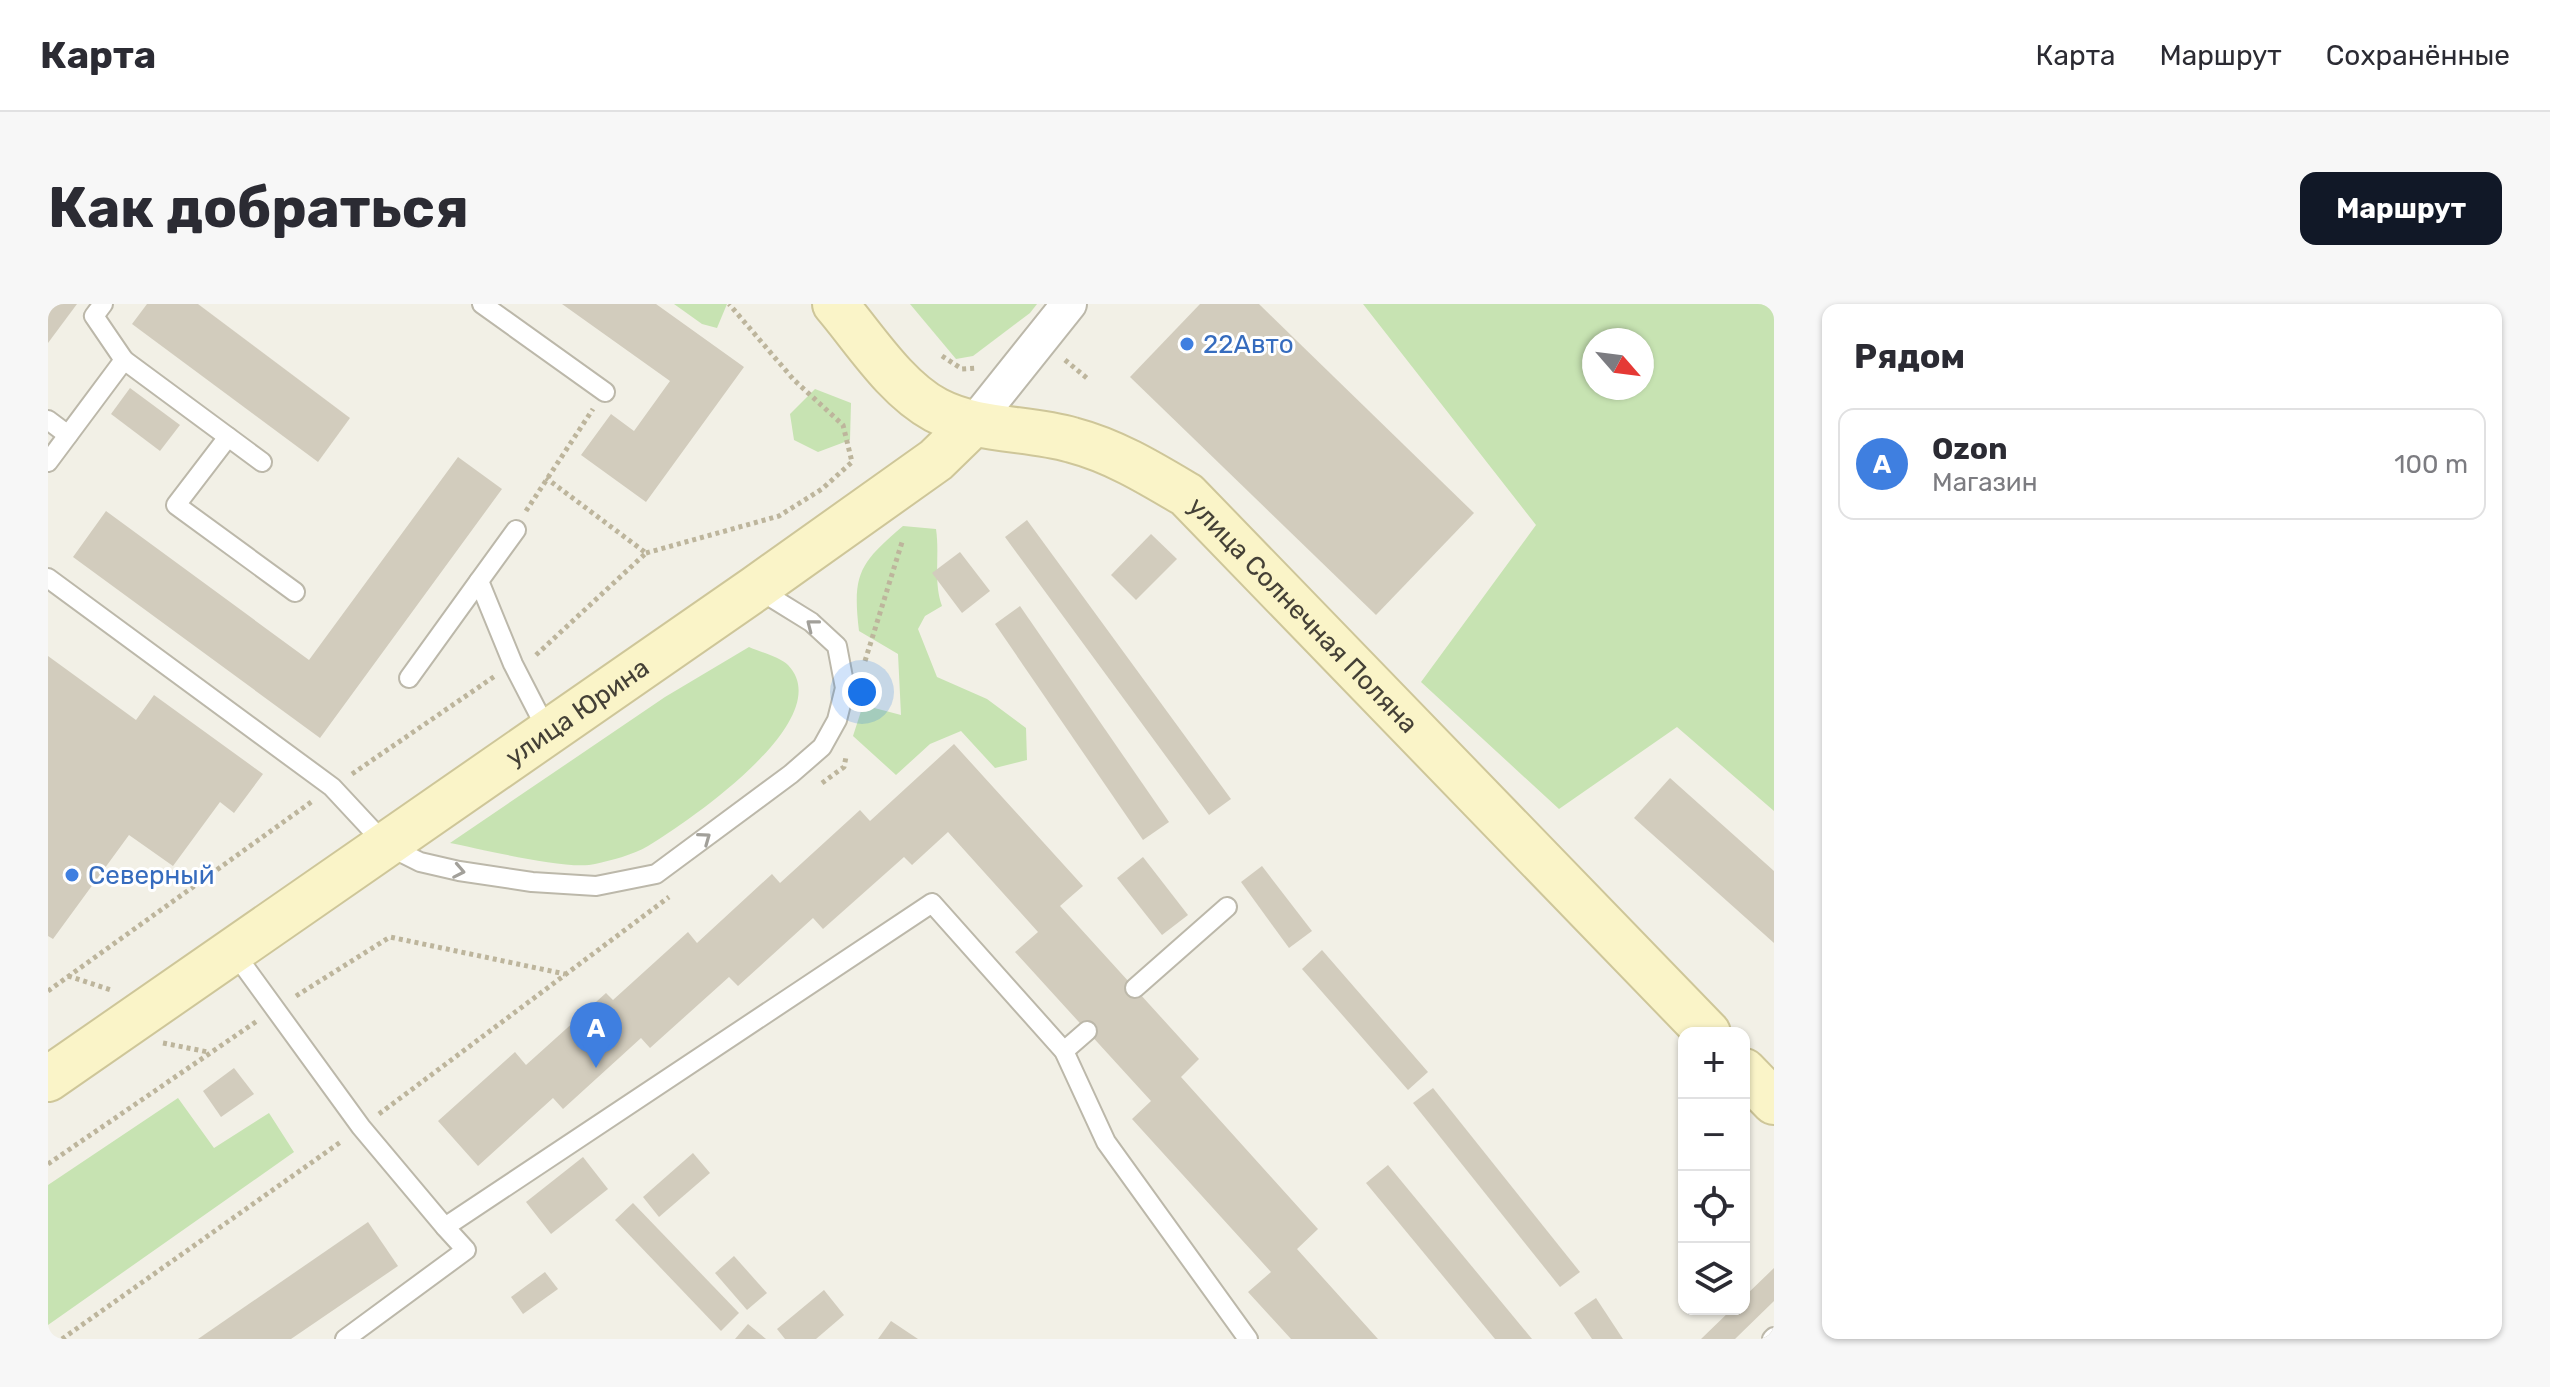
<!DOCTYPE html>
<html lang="ru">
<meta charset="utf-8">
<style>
:root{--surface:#fff;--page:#f7f7f7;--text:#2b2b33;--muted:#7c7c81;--line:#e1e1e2;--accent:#111827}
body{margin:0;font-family:Rubik,sans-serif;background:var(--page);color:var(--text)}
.controls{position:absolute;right:24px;bottom:24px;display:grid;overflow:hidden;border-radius:16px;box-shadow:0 2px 6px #0004}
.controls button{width:72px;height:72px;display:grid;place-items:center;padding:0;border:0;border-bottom:2px solid var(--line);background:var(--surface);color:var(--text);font:40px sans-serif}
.compass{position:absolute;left:1534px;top:24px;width:72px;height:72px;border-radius:50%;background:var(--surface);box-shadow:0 2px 6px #0004;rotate:118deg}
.you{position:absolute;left:814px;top:388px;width:28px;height:28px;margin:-20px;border:6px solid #fff;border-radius:50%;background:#1a73e8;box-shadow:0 0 0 12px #1a73e833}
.badge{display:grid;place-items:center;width:52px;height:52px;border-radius:50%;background:var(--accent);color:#fff;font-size:26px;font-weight:700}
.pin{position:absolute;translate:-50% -66px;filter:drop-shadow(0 2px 4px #0008)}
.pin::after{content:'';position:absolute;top:42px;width:28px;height:24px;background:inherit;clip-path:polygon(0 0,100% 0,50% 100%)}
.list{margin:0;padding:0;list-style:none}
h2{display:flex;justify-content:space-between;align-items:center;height:104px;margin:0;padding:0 32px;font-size:34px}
h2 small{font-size:26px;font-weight:400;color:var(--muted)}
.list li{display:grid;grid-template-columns:52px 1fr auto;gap:24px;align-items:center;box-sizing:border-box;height:112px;margin:0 16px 16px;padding:0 16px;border:2px solid var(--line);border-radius:16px}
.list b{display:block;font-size:30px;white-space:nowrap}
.list p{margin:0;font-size:26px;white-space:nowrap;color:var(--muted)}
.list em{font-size:26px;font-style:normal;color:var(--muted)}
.icon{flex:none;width:44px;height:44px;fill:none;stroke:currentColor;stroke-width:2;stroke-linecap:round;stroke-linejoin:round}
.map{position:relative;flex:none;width:1726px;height:1035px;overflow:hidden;border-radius:16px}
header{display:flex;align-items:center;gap:48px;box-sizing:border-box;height:112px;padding:0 40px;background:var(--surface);border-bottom:2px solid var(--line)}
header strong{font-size:38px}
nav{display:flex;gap:44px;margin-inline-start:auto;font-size:28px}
.intro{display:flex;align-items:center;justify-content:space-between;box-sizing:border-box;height:192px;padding:0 48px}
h1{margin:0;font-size:56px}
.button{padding:20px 36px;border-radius:16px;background:var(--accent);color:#fff;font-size:28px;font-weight:700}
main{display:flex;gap:48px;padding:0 48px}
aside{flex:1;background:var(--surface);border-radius:16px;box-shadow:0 2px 6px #0004}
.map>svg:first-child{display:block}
.green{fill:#c7e3b2;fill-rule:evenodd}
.building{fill:#d2ccbd}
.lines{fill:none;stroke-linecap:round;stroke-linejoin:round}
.lane-casing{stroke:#bcb8aa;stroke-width:22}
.street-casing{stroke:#bcb8aa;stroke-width:38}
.secondary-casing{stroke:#cec699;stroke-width:48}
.path{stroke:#bdb59c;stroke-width:5;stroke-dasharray:4 4;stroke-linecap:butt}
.lane{stroke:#fff;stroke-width:18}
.street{stroke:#fff;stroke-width:34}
.secondary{stroke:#faf4c8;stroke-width:44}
.oneway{stroke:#a2a09a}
.shop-dot{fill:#3f7fe0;stroke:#fff;stroke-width:3}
.labels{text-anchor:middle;stroke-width:6;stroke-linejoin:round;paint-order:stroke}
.shop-label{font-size:26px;fill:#366cbe;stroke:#fff;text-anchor:start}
.street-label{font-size:26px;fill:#444036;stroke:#fff}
</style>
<header>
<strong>Карта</strong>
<nav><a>Карта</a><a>Маршрут</a><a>Сохранённые</a></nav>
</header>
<div class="intro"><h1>Как добраться</h1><a class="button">Маршрут</a></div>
<main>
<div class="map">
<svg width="1726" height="1035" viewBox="0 0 1726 1035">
<rect width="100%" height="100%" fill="#f2f0e6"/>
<g class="green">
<path d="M 626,0 L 679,0 L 669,24 L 654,20 Z"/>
<path d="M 862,0 L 989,0 L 982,9 L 925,52 L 908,55 Z"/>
<path d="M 1315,0 L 1726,0 L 1726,507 L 1629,423 L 1511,505 L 1373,378 L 1488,221 ZM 1546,36 L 1594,36 L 1594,84 L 1546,84 Z"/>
<path d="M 767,85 L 803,99 L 802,136 L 770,148 L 746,136 L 742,110 Z"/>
<path d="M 855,222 L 888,225 C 892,252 885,277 894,302 L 877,312 L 870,325 L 889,373 L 939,395 L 978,424 L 979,456 L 947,464 L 913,427 L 882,440 L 848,471 L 805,432 L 815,401 L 853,411 L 850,350 L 811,327 C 804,269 812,259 855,222 Z"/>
<path d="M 701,343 C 712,348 732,353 740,361 C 792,415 638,519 600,542 C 585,551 564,556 547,560 C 521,567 433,545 402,539 L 617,393 Z"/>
<path d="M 130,794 L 166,844 L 221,809 L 246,848 L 0,1021 L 0,881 Z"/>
</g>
<g class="building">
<path d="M 0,0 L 29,0 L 0,39 Z"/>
<path d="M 99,0 L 150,0 L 302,114 L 270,158 L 84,20 Z"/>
<path d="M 514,0 L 608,0 L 696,63 L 598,198 L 533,151 L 563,110 L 586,127 L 622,77 Z"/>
<path d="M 1152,0 L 1211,0 L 1426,209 L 1328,311 L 1082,73 Z"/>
<path d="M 82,84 L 132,121 L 112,147 L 63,110 Z"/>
<path d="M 410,153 L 454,185 L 272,434 L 25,253 L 58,207 L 261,356 Z"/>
<path d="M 979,216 L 1183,495 L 1161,511 L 957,233 Z"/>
<path d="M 1103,230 L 1129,255 L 1088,296 L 1063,271 Z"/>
<path d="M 912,248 L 942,287 L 914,309 L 884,269 Z"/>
<path d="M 972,302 L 1121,518 L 1095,536 L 947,320 Z"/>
<path d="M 0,352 L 88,416 L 106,391 L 215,470 L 186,509 L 172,498 L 125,562 L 81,531 L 5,635 L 0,632 Z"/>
<path d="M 906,440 L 1035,582 L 1012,602 L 1151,755 L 1133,773 L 1270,925 L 1249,945 L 1330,1035 L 1243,1035 L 1200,988 L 1223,968 L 1084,815 L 1103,797 L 967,648 L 990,628 L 900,528 L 864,561 L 856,553 L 775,625 L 765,614 L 690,682 L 681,673 L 602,744 L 593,734 L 515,805 L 505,794 L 430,862 L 390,817 L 467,748 L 478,761 L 558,689 L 565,696 L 640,628 L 649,639 L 724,570 L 732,579 L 812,506 L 822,517 Z"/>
<path d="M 1622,474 L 1726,567 L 1726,639 L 1586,514 Z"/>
<path d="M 1095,553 L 1140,611 L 1114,631 L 1069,574 Z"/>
<path d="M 1214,562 L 1264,627 L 1241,644 L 1193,578 Z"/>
<path d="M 1274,646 L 1380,768 L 1360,786 L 1254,665 Z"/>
<path d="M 186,764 L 206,790 L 173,813 L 155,787 Z"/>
<path d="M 1385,784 L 1532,968 L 1512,983 L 1365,799 Z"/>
<path d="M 645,849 L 662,869 L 611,913 L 595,893 Z"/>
<path d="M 535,853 L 560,885 L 503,930 L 478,898 Z"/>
<path d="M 1340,861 L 1484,1035 L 1447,1035 L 1318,879 Z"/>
<path d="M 585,899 L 691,1009 L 673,1027 L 567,916 Z"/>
<path d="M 320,918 L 350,962 L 243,1035 L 150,1035 Z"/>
<path d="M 686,952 L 719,989 L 699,1006 L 667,969 Z"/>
<path d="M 1726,964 L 1726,997 L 1687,1035 L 1653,1035 L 1684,1005 L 1696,1005 L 1696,993 Z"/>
<path d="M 497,968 L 510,985 L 475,1010 L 463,993 Z"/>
<path d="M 776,986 L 796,1011 L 768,1035 L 737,1035 L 729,1025 Z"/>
<path d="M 1548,994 L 1575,1035 L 1544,1035 L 1526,1009 Z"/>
<path d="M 843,1017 L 870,1035 L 830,1035 Z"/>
<path d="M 700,1020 L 718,1035 L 687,1035 Z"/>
</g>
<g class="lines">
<defs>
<g id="lane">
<path d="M 434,0 L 557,88"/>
<path d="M 76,56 L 214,158"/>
<path d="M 0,116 L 20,131"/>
<path d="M 180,133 L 128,201 L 247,288"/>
<path d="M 0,158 L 76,56 L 46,12 L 55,0"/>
<path d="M 468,226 L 431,277 L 465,360 L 500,428"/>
<path d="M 0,274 L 284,483 L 338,541 L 372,558 L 411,567 L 484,578 L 548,582 L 608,570 L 743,470 L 774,443 L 789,416 L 797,384 L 789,342 L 763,318 L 708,284"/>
<path d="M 361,374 L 431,277"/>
<path d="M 185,647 L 313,823 L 397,923 L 884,599 L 1016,747 L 1058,838 L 1200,1035"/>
<path d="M 1087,684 L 1179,603"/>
<path d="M 1016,747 L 1039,727"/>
<path d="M 297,1035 L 418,946 L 397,923"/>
<path d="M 1724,1035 L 1726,1033"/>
</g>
<path id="street" d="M 925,120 L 1021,0"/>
<g id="secondary">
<path id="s1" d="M 787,0 C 816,34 847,84 888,106 C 930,128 979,123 1024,136 C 1066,147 1102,169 1139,191 L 1660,729"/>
<path d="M 1696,767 L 1726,798"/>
<path id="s2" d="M 0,775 L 708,284 L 888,156 L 925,120"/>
</g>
</defs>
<use href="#lane" class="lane-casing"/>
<use href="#street" class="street-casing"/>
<use href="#secondary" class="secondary-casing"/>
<g class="path">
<path d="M 894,52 L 914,65 L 930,64"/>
<path d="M 1017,56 L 1040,75"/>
<path d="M 478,207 L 545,105"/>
<path d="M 598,249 L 731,212 L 774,185 L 804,158 L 795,121 L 746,76 L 681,0"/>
<path d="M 488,351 L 598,249 L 498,174"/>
<path d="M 817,357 L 855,235"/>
<path d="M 304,470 L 447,372"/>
<path d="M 774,479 L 796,463 L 798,453"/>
<path d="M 20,672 L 63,686"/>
<path d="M 0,687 L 266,496"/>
<path d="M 248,692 L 342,633 L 517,670"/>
<path d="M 115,739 L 160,748"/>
<path d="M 331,810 L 621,593"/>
<path d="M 0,860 L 209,717"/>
<path d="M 14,1035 L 294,837"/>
</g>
<use href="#lane" class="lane"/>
<use href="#street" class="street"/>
<use href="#secondary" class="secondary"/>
</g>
<defs><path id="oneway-chevron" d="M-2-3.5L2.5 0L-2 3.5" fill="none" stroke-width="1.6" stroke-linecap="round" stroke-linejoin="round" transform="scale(2)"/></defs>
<g class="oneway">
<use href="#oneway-chevron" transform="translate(764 321) rotate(-142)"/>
<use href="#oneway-chevron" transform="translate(657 534) rotate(-36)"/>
<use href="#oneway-chevron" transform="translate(411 567) rotate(11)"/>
</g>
<g class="shop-dot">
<circle cx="1139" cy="40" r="8"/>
<circle cx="24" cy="571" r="8"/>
</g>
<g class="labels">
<g class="shop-label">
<text x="1155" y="49">22Авто</text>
<text x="40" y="580">Северный</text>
</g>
<g class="street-label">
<text dy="9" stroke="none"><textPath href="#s1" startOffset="582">улица Солнечная Поляна</textPath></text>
<text dy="9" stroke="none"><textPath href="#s2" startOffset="644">улица Юрина</textPath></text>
</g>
</g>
</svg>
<div class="controls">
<button>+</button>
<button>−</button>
<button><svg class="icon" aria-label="locate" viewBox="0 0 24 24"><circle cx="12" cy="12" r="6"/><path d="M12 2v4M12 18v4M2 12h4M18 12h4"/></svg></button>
<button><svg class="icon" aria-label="layers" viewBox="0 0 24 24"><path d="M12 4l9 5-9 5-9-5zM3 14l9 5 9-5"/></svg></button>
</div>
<svg class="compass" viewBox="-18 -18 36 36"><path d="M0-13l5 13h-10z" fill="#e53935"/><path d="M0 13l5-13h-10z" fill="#7c7c81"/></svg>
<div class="you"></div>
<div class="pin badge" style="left:548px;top:764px;background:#3f7fe0">A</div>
</div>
<aside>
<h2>Рядом<small></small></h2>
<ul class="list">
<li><span class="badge" style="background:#3f7fe0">A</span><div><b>Ozon</b><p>Магазин</p></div><em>100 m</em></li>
</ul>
</aside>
</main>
